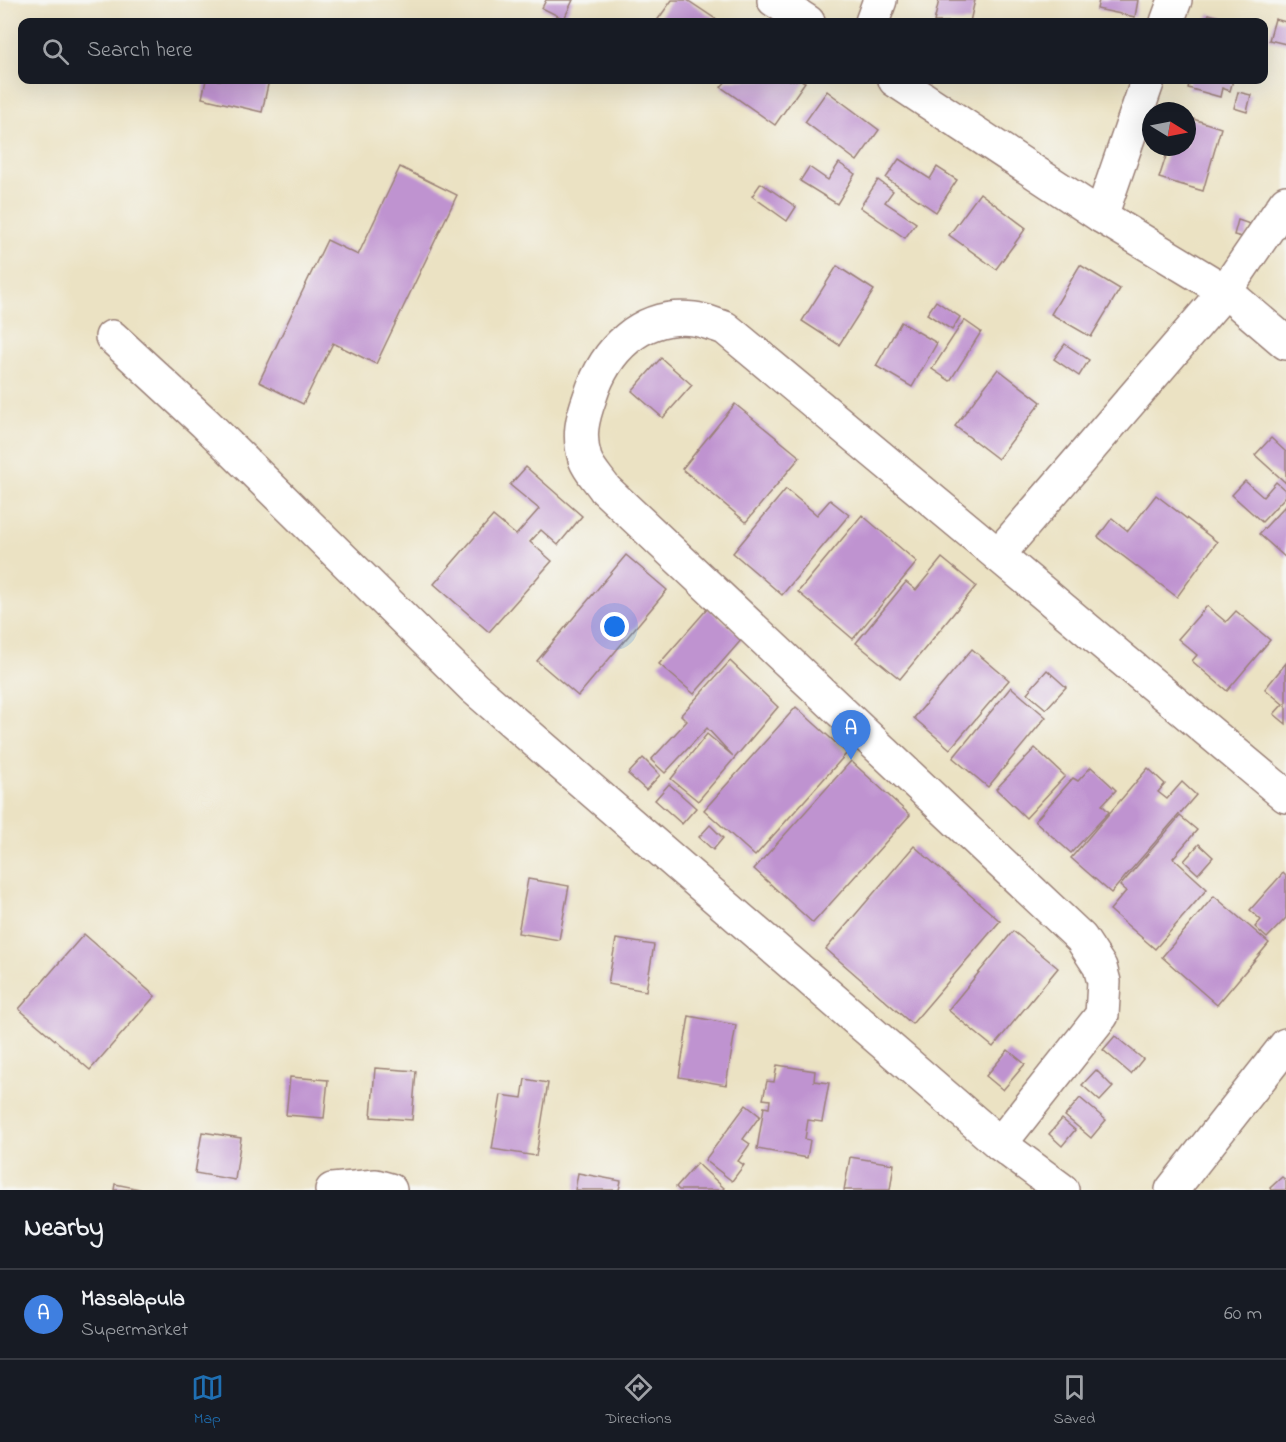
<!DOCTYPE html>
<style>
:root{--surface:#171b24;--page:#20242c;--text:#f1f3f6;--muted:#9ea1a6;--line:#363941;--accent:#1f6fb2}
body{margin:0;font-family:"Indie Flower",sans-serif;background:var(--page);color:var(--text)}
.compass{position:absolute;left:1142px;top:102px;width:54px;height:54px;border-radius:50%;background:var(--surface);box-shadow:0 6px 24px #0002;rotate:100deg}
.you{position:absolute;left:615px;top:627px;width:21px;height:21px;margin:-15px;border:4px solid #fff;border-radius:50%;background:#1a73e8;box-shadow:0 0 0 9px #1a73e833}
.badge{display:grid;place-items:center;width:39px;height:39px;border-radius:50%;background:var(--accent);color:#fff;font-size:20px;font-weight:700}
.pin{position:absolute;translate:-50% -50px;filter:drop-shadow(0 2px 3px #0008)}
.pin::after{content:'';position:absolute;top:32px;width:21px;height:18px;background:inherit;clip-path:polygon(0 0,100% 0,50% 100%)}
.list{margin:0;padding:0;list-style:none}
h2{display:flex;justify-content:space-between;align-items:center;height:78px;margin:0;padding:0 24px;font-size:26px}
h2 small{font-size:20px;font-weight:400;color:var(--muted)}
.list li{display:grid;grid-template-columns:39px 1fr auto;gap:18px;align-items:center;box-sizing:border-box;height:90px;padding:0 24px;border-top:2px solid var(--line)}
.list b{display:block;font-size:22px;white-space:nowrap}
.list p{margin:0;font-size:20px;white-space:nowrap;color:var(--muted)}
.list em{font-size:20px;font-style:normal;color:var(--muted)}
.icon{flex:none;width:33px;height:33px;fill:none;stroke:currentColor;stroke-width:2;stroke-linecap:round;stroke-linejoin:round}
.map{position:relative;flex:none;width:1286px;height:1190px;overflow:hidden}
.search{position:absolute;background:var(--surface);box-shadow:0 6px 24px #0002;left:18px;right:18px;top:18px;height:66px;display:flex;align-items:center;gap:15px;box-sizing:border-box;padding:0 21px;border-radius:12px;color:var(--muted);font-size:22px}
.sheet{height:168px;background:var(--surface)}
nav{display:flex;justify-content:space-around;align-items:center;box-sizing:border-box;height:84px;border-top:2px solid var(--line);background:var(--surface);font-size:16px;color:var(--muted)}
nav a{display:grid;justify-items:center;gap:3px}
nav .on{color:var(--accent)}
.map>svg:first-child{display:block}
.building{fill:#bf93d0}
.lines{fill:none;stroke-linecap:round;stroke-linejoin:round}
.minor-casing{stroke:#9a8077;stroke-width:36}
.minor{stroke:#fff;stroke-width:33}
</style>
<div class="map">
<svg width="1286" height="1190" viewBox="0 0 1286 1190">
<rect width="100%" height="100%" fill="#f6f6f2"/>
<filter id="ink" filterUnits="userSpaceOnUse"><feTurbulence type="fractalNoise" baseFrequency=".0167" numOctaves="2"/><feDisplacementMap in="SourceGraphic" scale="12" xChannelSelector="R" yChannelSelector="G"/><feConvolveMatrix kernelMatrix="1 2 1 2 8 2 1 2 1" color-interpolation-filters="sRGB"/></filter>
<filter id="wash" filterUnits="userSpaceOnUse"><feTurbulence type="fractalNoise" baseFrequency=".008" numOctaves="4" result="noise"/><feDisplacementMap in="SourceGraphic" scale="24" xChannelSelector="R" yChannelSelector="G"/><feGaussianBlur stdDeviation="1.35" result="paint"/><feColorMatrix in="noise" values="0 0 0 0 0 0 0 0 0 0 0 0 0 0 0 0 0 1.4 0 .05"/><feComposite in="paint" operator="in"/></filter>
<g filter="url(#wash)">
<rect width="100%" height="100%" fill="#ebe2c3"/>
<g id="blocks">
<g class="building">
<path d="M 546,0 L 573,0 L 564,19 L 542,8 Z"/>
<path d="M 672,0 L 687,0 L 720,22 L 656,22 Z"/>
<path d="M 939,0 L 975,0 L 970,22 L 934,22 Z"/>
<path d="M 1099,0 L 1138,0 L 1135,17 L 1097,9 Z"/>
<path d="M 1209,14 L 1236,22 L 1206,22 Z"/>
<path d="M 1275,19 L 1286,22 L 1286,44 L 1269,40 Z"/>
<path d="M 206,80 L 269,80 L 262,112 L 202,98 Z"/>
<path d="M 727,80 L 801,80 L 805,82 L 775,125 L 721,87 Z"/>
<path d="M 1190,80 L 1233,80 L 1230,91 L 1222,88 L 1220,97 L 1188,88 Z"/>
<path d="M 827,91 L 879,130 L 857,161 L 805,122 Z"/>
<path d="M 1238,92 L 1251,95 L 1247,112 L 1234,108 Z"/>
<path d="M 1187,117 L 1221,128 L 1203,191 L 1159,178 L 1169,147 L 1187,147 Z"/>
<path d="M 899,159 L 930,179 L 937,167 L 957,180 L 936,212 L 886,178 Z"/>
<path d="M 839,163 L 855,174 L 837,204 L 800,181 L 809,167 L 828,180 Z"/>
<path d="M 400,167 L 457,195 L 376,364 L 333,343 L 303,404 L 259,382 L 327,240 L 358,255 Z"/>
<path d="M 878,180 L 893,191 L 885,202 L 916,223 L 905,238 L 860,207 Z"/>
<path d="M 761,183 L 796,207 L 787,221 L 752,196 Z"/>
<path d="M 980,193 L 1026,228 L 996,269 L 949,235 Z"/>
<path d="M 1238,220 L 1250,224 L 1246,238 L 1234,235 Z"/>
<path d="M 1080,265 L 1120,289 L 1091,337 L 1051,314 Z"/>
<path d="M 837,266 L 874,290 L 839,345 L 802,321 Z"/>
<path d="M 936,301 L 960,317 L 952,330 L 927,314 Z"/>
<path d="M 964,320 L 981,332 L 950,381 L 932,369 Z"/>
<path d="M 901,322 L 937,343 L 912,387 L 876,366 Z"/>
<path d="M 1065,344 L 1089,360 L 1079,376 L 1054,359 Z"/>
<path d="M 661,358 L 692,385 L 663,418 L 632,391 Z"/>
<path d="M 998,369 L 1041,402 L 998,459 L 955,426 Z"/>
<path d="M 735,404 L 800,457 L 746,522 L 682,469 Z"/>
<path d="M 1271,438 L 1286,452 L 1286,483 L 1255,455 Z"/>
<path d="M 526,467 L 582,516 L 558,545 L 541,530 L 530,542 L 552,561 L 489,632 L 434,584 L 493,516 L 516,535 L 539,509 L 510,485 Z"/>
<path d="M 1245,481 L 1263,497 L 1276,482 L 1286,491 L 1286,496 L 1262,522 L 1232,495 Z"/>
<path d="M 786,489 L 817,515 L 830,500 L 849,515 L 782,595 L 733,553 Z"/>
<path d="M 1156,495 L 1217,542 L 1177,597 L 1098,537 L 1112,518 L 1128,531 Z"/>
<path d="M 1286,505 L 1286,558 L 1259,534 Z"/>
<path d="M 862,515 L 917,562 L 853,639 L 798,592 Z"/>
<path d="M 626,555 L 667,590 L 578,696 L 537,661 Z"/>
<path d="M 942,558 L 976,586 L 900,679 L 856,643 L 906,582 L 916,590 Z"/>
<path d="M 1207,606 L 1226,622 L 1236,611 L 1270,640 L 1227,691 L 1192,661 L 1197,655 L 1178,639 Z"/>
<path d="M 708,608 L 743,638 L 694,694 L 659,664 Z"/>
<path d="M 972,649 L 1009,680 L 950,749 L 914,718 Z"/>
<path d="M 730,661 L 778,707 L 698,801 L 671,779 L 707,734 L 733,756 L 707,728 L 665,773 L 651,760 L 687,721 L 681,715 Z"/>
<path d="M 1286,663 L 1286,724 L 1274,714 L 1283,704 L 1265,689 Z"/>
<path d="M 1047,670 L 1066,687 L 1046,709 L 1027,693 Z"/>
<path d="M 1011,687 L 1046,717 L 988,787 L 953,758 Z"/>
<path d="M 796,707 L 847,753 L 755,856 L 704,810 Z"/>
<path d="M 1035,748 L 1065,776 L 1026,818 L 996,789 Z"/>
<path d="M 643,758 L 660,775 L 646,790 L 628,774 Z"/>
<path d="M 851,761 L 910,815 L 813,923 L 754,869 Z"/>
<path d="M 1091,767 L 1116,790 L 1102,805 L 1109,812 L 1071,853 L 1035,821 L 1073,778 L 1078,781 Z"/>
<path d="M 1148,768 L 1165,784 L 1158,792 L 1167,799 L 1182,782 L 1196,795 L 1111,893 L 1071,858 Z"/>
<path d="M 669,784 L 696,808 L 682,824 L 655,800 Z"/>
<path d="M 1180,816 L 1197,830 L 1173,858 L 1207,889 L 1155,949 L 1110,910 L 1126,891 L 1120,886 Z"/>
<path d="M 710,825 L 723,838 L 713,850 L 699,837 Z"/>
<path d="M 1199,844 L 1213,857 L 1198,874 L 1184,861 Z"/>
<path d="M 914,846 L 1000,921 L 912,1024 L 826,949 Z"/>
<path d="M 1283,873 L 1286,876 L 1286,918 L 1267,938 L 1255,927 L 1261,920 L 1250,910 Z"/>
<path d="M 528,879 L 569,886 L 559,940 L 518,933 Z"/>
<path d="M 1214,896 L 1269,943 L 1217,1005 L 1162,957 Z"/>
<path d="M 1013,931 L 1058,968 L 993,1047 L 948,1010 Z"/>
<path d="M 84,934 L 155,996 L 90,1070 L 19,1009 Z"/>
<path d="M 616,939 L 654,945 L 646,991 L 608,984 Z"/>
<path d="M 689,1016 L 736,1025 L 726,1085 L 679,1077 Z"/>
<path d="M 1115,1036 L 1143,1059 L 1131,1074 L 1103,1050 Z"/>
<path d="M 1008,1050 L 1025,1064 L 1003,1090 L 986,1076 Z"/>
<path d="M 777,1065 L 815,1071 L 814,1081 L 829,1083 L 822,1122 L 808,1120 L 805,1139 L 810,1140 L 807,1158 L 757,1149 L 764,1107 L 769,1108 L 770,1100 L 763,1099 L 767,1081 L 774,1082 Z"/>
<path d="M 375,1068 L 416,1071 L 412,1120 L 371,1117 Z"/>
<path d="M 1096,1070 L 1113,1087 L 1100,1101 L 1082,1085 Z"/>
<path d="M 290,1077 L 328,1080 L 324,1118 L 286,1115 Z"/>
<path d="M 525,1079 L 548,1083 L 536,1156 L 492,1149 L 501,1095 L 522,1098 Z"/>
<path d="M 1080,1098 L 1106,1120 L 1091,1138 L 1065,1116 Z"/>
<path d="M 746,1105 L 760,1116 L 743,1139 L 750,1144 L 738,1161 L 744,1165 L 732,1181 L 705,1160 Z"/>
<path d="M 1062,1119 L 1075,1130 L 1062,1146 L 1049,1134 Z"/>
<path d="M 202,1132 L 241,1138 L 235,1180 L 195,1173 Z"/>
<path d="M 850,1157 L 894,1164 L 890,1190 L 844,1190 Z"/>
<path d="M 697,1163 L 724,1188 L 722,1190 L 679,1190 L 676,1187 Z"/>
<path d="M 578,1173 L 621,1181 L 619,1190 L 575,1190 Z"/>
<path d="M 1282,1177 L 1286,1180 L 1286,1190 L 1271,1190 L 1270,1188 Z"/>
<path d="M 115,1184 L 140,1189 L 140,1190 L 114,1190 Z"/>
</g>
</g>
</g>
<g filter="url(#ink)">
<use href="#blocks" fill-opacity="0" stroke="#9a8077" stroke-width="1.5"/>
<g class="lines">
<defs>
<g id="minor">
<path d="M 774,0 L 808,22"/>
<path d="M 872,22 L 880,0"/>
<path d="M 1167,22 L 1175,0"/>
<path d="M 895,80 L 1101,216 L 1225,291 L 1286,343"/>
<path d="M 1286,202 L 1225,291 L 998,555 L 1286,796"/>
<path d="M 1101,216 L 1148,80"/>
<path d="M 112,337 L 205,423 L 474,688 L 1000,1144"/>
<path d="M 998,555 L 725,328 C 715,325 704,320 694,319 C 641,313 605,350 590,397 C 582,419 578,436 585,459 C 589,470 599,480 605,489 L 1081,938 L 1100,967 L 1104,982 L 1102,1015 L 1000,1144 L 1062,1190"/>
<path d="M 332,1190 L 376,1186 L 390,1190"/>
<path d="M 1172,1190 L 1286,1045"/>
</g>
</defs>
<use href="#minor" class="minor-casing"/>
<use href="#minor" class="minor"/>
</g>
</g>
</svg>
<svg class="compass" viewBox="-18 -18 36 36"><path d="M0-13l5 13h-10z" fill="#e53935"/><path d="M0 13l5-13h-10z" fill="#9ea1a6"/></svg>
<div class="you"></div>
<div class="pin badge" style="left:851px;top:760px;background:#3f7fe0">A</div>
<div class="search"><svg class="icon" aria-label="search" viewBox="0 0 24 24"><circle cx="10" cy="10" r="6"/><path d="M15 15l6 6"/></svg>Search here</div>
</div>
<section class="sheet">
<h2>Nearby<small></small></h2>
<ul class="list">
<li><span class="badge" style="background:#3f7fe0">A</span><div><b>Masalapula</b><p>Supermarket</p></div><em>60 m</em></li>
</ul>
</section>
<nav>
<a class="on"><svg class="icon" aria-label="map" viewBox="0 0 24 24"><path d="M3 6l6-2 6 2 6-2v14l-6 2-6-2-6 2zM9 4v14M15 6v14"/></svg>Map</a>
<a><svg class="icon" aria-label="directions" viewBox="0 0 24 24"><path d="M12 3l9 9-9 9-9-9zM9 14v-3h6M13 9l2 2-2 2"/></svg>Directions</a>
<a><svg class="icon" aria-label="saved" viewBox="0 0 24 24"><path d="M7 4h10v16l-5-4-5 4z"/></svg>Saved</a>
</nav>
